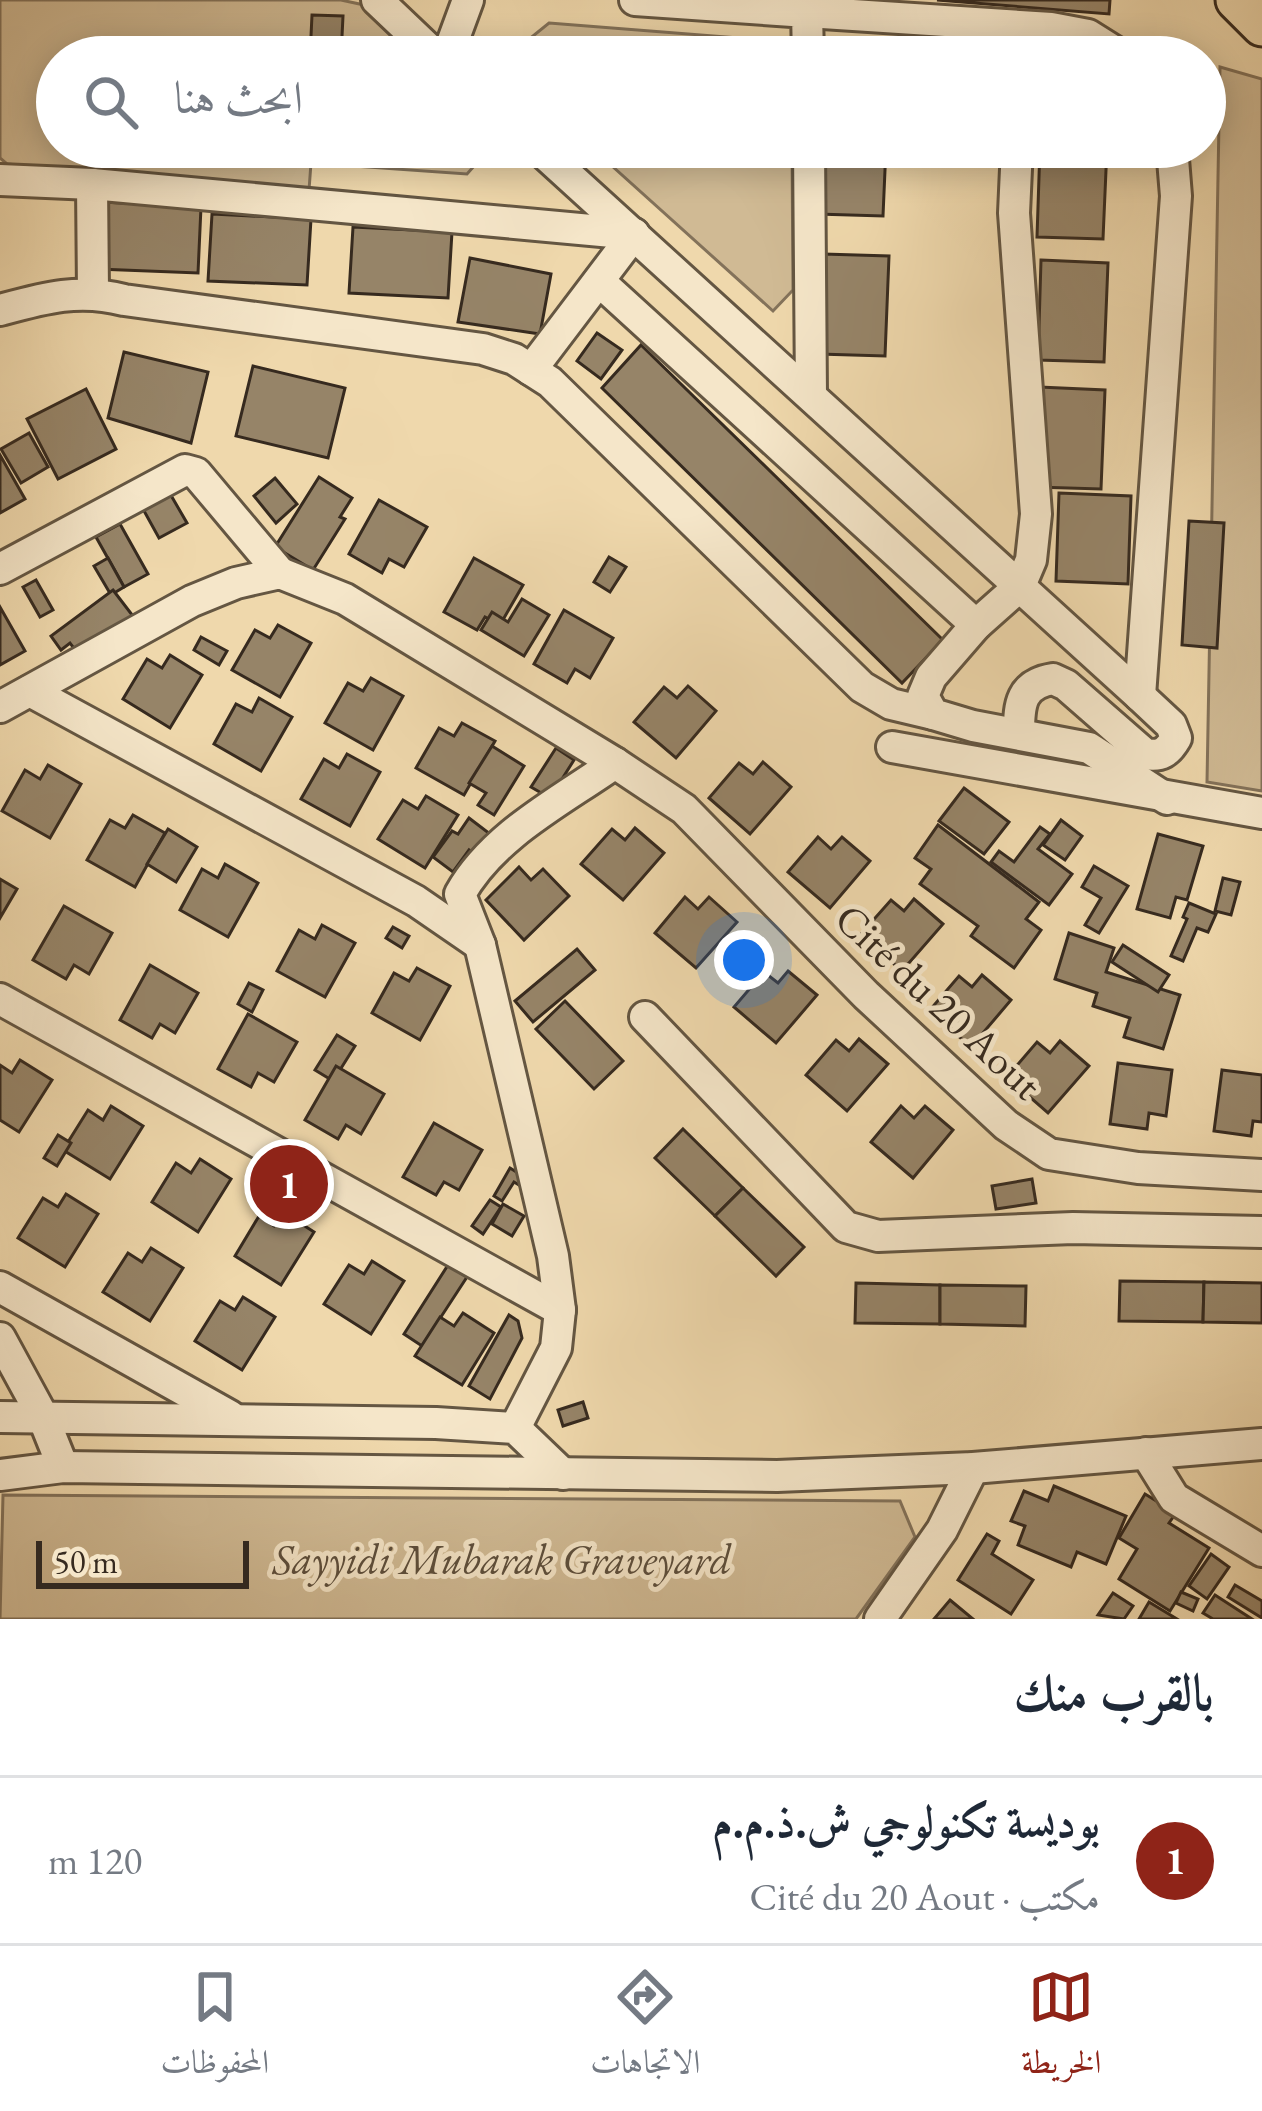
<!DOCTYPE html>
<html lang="ar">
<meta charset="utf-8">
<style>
:root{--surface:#fff;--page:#f6f6f7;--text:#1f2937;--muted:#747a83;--line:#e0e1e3;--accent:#8f2418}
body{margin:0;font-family:"EB Garamond",Amiri,serif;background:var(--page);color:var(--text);direction:rtl}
.scale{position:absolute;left:36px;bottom:30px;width:213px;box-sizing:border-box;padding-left:12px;border:6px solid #362a1f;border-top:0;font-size:33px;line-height:42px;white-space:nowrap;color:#362a1f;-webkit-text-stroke:9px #f5e6c9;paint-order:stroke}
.you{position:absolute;left:744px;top:960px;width:42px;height:42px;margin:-30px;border:9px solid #fff;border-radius:50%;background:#1a73e8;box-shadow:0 0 0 18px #1a73e833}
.badge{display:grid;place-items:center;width:78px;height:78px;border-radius:50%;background:var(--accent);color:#fff;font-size:39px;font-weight:700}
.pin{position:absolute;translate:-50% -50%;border:6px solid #fff;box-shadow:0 3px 12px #0006}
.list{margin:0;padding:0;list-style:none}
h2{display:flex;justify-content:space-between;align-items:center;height:156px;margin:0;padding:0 48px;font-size:51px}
h2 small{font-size:39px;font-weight:400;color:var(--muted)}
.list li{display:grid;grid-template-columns:78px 1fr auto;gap:36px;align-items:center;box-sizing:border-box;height:168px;padding:0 48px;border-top:3px solid var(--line)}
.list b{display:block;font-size:45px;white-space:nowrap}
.list p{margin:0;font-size:39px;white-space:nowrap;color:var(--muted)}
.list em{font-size:39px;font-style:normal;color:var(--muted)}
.icon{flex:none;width:66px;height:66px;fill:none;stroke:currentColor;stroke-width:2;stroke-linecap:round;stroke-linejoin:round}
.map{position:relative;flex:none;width:1262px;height:1619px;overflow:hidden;direction:ltr}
.search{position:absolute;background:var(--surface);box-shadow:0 6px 30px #0003;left:36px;right:36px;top:36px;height:132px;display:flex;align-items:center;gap:30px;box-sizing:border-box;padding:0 42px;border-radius:66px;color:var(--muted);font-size:45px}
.sheet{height:324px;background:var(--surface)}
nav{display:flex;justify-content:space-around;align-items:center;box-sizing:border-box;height:168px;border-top:3px solid var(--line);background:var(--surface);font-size:33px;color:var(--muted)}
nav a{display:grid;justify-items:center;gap:6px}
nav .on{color:var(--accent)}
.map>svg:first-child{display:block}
.green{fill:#d0ba94;stroke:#83725a;stroke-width:3}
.building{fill:#968468;stroke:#362a1f;stroke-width:3}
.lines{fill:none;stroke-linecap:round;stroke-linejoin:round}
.minor-casing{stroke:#645642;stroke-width:36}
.major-casing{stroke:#362a1f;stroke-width:45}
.minor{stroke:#f5e6c9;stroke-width:30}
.major{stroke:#efd8ac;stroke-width:39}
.labels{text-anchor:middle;stroke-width:10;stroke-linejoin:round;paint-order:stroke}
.street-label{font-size:42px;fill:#362a1f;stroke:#f5e6c9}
.park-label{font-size:42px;font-style:italic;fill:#5c4e3c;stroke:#f5e6c9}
</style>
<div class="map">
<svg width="1262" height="1619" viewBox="0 0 1262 1619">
<rect width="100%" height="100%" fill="#efd8ac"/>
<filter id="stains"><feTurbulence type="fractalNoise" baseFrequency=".00167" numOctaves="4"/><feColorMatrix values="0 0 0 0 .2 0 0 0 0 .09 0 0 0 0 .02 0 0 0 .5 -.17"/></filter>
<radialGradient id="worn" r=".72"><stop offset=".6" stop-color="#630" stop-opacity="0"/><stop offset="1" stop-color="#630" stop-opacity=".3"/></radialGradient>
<g class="green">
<path d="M 0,0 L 341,0 L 364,5 L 423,57 L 57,57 L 57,147 L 491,147 L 467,174 L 311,163 L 309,190 L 7,164 L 0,158 Z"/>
<path d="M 549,23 L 791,42 L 791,57 L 527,57 L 528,40 Z"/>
<path d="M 1220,67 L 1262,79 L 1262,791 L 1207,782 Z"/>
<path d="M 591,147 L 792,147 L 793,290 L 773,311 Z"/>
<path d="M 3,1495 L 900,1501 L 915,1537 L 856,1619 L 0,1619 Z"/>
</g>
<g class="building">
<path d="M 937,0 L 1110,0 L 1109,14 Z"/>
<path d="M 312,15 L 343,16 L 341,57 L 310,57 Z"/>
<path d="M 916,31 L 1015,37 L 1014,57 L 915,57 Z"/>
<path d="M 819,147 L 886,147 L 883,216 L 817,214 Z"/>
<path d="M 1040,147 L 1107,147 L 1103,239 L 1037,237 Z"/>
<path d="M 102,202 L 201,207 L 198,273 L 98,269 Z"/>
<path d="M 212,214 L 311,219 L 307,285 L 208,281 Z"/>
<path d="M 353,227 L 452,232 L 448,298 L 349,293 Z"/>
<path d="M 823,254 L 889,256 L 885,356 L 819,354 Z"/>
<path d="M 470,258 L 551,274 L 540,334 L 458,322 Z"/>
<path d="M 1041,260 L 1108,263 L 1104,362 L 1038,360 Z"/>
<path d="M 597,333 L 622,350 L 601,379 L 577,361 Z"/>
<path d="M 641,345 L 943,640 L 902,683 L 602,388 Z"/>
<path d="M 124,352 L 208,372 L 191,443 L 108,418 Z"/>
<path d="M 253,366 L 345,388 L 328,458 L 236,436 Z"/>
<path d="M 1039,387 L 1105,390 L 1101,489 L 1035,487 Z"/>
<path d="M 86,389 L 116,449 L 58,479 L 27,419 Z"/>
<path d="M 29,433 L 48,467 L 21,483 L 1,449 Z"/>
<path d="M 0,455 L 25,499 L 0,513 Z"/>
<path d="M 319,477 L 352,498 L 340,517 L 345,519 L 313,570 L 275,547 Z"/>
<path d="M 275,478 L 297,504 L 276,523 L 254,496 Z"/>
<path d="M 165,485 L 187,523 L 159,538 L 138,500 Z"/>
<path d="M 1059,493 L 1131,496 L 1128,584 L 1056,581 Z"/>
<path d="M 379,500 L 427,527 L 404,567 L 389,559 L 382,573 L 349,554 Z"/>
<path d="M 1189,521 L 1224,523 L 1217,648 L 1182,645 Z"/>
<path d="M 120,524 L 148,574 L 124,587 L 96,537 Z"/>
<path d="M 609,557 L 626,567 L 610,592 L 594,582 Z"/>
<path d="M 108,558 L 124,587 L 111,595 L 94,566 Z"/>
<path d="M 474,558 L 523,585 L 500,625 L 485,617 L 477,630 L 444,612 Z"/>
<path d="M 36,580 L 53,610 L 40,617 L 23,587 Z"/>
<path d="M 113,590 L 136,620 L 83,660 L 70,643 L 61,650 L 51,636 Z"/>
<path d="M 522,599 L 549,615 L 524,656 L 481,630 L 492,612 L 508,622 Z"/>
<path d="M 0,607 L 25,651 L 0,665 Z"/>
<path d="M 564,610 L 613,638 L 590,678 L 575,669 L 567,683 L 534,664 Z"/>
<path d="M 278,625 L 311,643 L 280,697 L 232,670 L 255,630 L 270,638 Z"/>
<path d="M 201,637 L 227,651 L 219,665 L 194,650 Z"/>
<path d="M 170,655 L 202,675 L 170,728 L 123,699 L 147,659 L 162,668 Z"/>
<path d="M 371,678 L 403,696 L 373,750 L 325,723 L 348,683 L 363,691 Z"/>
<path d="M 688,686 L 716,711 L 676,758 L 634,722 L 664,687 L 677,698 Z"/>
<path d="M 259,698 L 292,717 L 261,771 L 214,744 L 236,704 L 252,712 Z"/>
<path d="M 462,723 L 495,741 L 464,795 L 416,768 L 439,728 L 454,736 Z"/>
<path d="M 492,746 L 524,766 L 494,815 L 478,805 L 486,793 L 469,783 Z"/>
<path d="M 556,748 L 574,760 L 550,798 L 531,787 Z"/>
<path d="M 347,754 L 380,772 L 350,826 L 301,799 L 324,759 L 339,768 Z"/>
<path d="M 763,762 L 791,787 L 750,834 L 709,798 L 739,763 L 753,774 Z"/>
<path d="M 48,765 L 81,784 L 50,838 L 2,811 L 25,770 L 40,779 Z"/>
<path d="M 964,788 L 1009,822 L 984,854 L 939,821 Z"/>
<path d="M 426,796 L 458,815 L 425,868 L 378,839 L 403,800 L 418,809 Z"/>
<path d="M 133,815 L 165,833 L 135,887 L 87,860 L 110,820 L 125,828 Z"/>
<path d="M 469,818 L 494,837 L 479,858 L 469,850 L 453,872 L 433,857 L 452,831 L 458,834 Z"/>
<path d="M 1061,820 L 1082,836 L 1065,860 L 1043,845 Z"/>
<path d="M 938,825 L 1039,902 L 1026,919 L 1041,930 L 1014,968 L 971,936 L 978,926 L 920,884 L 931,869 L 915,858 Z"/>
<path d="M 1040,827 L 1050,834 L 1038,849 L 1072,874 L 1049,905 L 991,862 L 999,851 L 1014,862 Z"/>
<path d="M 635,828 L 664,853 L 623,900 L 581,864 L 612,829 L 625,840 Z"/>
<path d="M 168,829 L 197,847 L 176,882 L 147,864 Z"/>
<path d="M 1158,834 L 1203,846 L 1187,900 L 1176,897 L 1170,918 L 1137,909 Z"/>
<path d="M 818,837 L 831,849 L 842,837 L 870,861 L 830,908 L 788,872 Z"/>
<path d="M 225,864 L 258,883 L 228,937 L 180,910 L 202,869 L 218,878 Z"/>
<path d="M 1094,866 L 1128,886 L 1099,933 L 1085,925 L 1101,898 L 1082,887 Z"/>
<path d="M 519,867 L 531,880 L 543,869 L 569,896 L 524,940 L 486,900 Z"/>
<path d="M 1223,878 L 1240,882 L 1231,915 L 1215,911 Z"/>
<path d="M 0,879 L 17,889 L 0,918 Z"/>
<path d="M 685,897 L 698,909 L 709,897 L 737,922 L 696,968 L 655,933 Z"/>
<path d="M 914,899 L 943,924 L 902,971 L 860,935 L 891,900 L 904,911 Z"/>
<path d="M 1189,903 L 1216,914 L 1208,932 L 1197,928 L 1183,961 L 1171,956 L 1187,919 L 1183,917 Z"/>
<path d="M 64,906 L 112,933 L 89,974 L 74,965 L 66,979 L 33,960 Z"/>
<path d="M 322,925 L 355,943 L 325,997 L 277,971 L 299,930 L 315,939 Z"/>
<path d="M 393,927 L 409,936 L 402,948 L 386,938 Z"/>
<path d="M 1069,933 L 1114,948 L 1106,972 L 1180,995 L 1163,1049 L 1124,1037 L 1130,1018 L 1093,1006 L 1097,993 L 1055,979 Z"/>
<path d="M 1123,945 L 1169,975 L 1158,992 L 1112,962 Z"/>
<path d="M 577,949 L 595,970 L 533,1022 L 515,1001 Z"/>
<path d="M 150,965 L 198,993 L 175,1033 L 160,1024 L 152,1038 L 120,1020 Z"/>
<path d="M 417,968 L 450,986 L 420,1040 L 372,1013 L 394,973 L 409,981 Z"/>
<path d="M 788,971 L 817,995 L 776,1043 L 734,1007 L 764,972 L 778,983 Z"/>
<path d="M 982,975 L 1011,1000 L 971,1047 L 929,1011 L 959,976 L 972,987 Z"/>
<path d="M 249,983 L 263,990 L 252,1012 L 238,1004 Z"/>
<path d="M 565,1001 L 623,1061 L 594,1089 L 536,1029 Z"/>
<path d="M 248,1014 L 297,1042 L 274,1082 L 258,1073 L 251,1087 L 218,1069 Z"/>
<path d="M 337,1035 L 355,1046 L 333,1081 L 315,1070 Z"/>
<path d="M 859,1039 L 888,1064 L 847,1111 L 806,1075 L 836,1040 L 849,1051 Z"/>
<path d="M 1060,1041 L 1089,1066 L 1048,1113 L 1007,1077 L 1037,1042 L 1050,1053 Z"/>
<path d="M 20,1060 L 52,1080 L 19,1132 L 0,1120 L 0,1065 L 12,1073 Z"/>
<path d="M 1118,1063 L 1172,1070 L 1166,1116 L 1149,1113 L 1147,1129 L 1110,1124 Z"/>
<path d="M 336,1066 L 384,1094 L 361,1134 L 346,1125 L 338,1139 L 305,1120 Z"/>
<path d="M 1222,1070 L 1262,1075 L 1262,1122 L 1253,1121 L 1251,1136 L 1214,1131 Z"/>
<path d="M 111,1106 L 143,1126 L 110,1179 L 63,1150 L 88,1110 L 103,1120 Z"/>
<path d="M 901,1106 L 914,1118 L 925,1106 L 953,1130 L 913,1178 L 871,1142 Z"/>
<path d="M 434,1123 L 482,1150 L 459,1190 L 444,1182 L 436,1195 L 403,1177 Z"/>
<path d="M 683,1129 L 743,1188 L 715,1216 L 655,1158 Z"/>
<path d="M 58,1135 L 71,1143 L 57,1166 L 44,1158 Z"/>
<path d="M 200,1159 L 231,1179 L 198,1232 L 152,1202 L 176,1163 L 191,1173 Z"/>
<path d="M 510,1168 L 534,1183 L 529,1191 L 514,1182 L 502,1201 L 494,1196 Z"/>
<path d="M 1032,1179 L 1036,1203 L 996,1209 L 992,1186 Z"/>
<path d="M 743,1188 L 804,1247 L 776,1276 L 715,1216 Z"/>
<path d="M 66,1194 L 98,1214 L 65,1267 L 18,1238 L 43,1198 L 58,1207 Z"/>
<path d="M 490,1200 L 501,1207 L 483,1234 L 472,1226 Z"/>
<path d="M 503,1204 L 524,1216 L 512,1236 L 492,1224 Z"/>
<path d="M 283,1212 L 314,1232 L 281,1285 L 235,1256 L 259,1216 L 274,1226 Z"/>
<path d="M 151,1248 L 183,1268 L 150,1321 L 103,1292 L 128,1253 L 142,1262 Z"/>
<path d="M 372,1261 L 404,1281 L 371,1334 L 324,1304 L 349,1265 L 364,1274 Z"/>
<path d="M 448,1265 L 467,1277 L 422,1346 L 404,1334 Z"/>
<path d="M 1120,1281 L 1204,1282 L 1203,1322 L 1119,1321 Z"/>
<path d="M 1204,1282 L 1262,1283 L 1262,1323 L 1203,1322 Z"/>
<path d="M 856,1283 L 940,1285 L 940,1324 L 855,1323 Z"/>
<path d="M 940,1285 L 1026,1286 L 1025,1326 L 940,1324 Z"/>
<path d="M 243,1297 L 275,1317 L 242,1370 L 195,1341 L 220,1301 L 235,1310 Z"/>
<path d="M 463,1313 L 494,1333 L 462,1385 L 415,1356 L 440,1317 L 454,1326 Z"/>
<path d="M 509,1315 L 518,1321 L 522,1338 L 490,1399 L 469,1386 Z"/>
<path d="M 583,1402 L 588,1418 L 563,1426 L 558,1410 Z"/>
<path d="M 1054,1486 L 1126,1516 L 1106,1564 L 1077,1552 L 1071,1567 L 1018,1545 L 1025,1526 L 1011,1521 L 1024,1491 L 1048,1501 Z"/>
<path d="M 1145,1494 L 1176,1513 L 1169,1523 L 1209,1548 L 1170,1611 L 1119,1579 L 1137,1549 L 1119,1538 Z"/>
<path d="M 987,1534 L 999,1541 L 992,1554 L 1033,1580 L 1011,1614 L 958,1580 Z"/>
<path d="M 1211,1554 L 1229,1567 L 1207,1599 L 1189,1586 Z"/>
<path d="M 1235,1585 L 1262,1601 L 1262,1618 L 1228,1597 Z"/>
<path d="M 1181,1592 L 1198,1599 L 1193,1611 L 1176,1603 Z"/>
<path d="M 1113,1593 L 1133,1606 L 1124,1619 L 1098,1615 Z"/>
<path d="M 1215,1595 L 1252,1619 L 1213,1619 L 1203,1613 Z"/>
<path d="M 950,1600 L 973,1619 L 934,1619 Z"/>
<path d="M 1149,1602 L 1177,1619 L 1139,1619 Z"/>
</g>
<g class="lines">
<defs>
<g id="minor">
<path d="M 377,0 L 437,57"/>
<path d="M 635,0 L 807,12 L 808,57"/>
<path d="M 807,12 L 1051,28 L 1088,35 L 1123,57"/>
<path d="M 447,57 L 468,0"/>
<path d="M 537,147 L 1140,696 L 1171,725 L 1176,738 C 1168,752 1161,757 1145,754 L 1066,685 L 1053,679 C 1021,684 1019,704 1019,732"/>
<path d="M 809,147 L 811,395"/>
<path d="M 1017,147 L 1014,213 L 1036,514 L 1031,560 L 1020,586 L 976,625 L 931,677 L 923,696 L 933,714 L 973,726 L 1089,748 L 1167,799"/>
<path d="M 0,180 L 92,184 L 634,234"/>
<path d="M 92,184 L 93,292"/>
<path d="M 599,281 L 976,625"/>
<path d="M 0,310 C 44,298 79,288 124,300 L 483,349 L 514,359 L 550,382 L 862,687 L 891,704 L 933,714"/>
<path d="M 531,370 L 634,234"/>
<path d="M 0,569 L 185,470 L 196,473 L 280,573"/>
<path d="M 30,691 L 416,901 L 480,945"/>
<path d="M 1140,696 L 1176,196 L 1172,147"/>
<path d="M 0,707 L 192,601 L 236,583 L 280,573 L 345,599 L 615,763 L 684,809 L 866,995 L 1006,1125 L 1049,1154 L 1138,1168 L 1262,1175"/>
<path d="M 892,747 L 1262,813"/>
<path d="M 0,999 L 560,1310"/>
<path d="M 645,1017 L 846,1227 L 878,1236 L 1073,1228 L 1262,1232"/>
<path d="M 0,1287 L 230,1416"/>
<path d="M 0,1338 L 43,1417 L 63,1467"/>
<path d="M 0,1417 L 436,1423 L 515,1428 L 563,1474"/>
<path d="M 515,1428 L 556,1348 L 560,1310 L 553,1256 L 480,945 L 460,894 C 493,835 561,801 615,763"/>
<path d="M 1146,1453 L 1174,1498 L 1262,1551"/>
<path d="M 0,1475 L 63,1467 L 777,1476 L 973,1468 L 1262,1444"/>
<path d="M 880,1619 L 942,1530 L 973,1468"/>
</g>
<path id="major" d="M 1236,0 L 1262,26"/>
</defs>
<use href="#minor" class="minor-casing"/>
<use href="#major" class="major-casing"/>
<use href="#minor" class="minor"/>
<use href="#major" class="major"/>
</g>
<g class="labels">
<g class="street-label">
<text transform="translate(939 1001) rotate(43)" y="15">Cité du 20 Aout</text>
</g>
<g class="park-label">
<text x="502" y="1574">Sayyidi Mubarak Graveyard</text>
</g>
</g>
<rect width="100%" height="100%" filter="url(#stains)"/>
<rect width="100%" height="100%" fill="url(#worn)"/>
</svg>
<div class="scale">50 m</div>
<div class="you"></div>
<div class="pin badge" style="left:289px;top:1184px">1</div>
<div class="search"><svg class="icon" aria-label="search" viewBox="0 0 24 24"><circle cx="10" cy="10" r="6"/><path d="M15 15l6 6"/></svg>ابحث هنا</div>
</div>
<section class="sheet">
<h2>بالقرب منك<small></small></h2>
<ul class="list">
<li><span class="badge">1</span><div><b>بوديسة تكنولوجي ش.ذ.م.م</b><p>مكتب · Cité du 20 Aout</p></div><em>120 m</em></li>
</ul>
</section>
<nav>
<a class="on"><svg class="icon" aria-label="map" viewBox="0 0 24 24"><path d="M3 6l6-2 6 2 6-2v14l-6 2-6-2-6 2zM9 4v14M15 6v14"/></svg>الخريطة</a>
<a><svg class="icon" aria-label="directions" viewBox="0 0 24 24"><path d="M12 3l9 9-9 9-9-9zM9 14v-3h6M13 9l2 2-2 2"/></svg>الاتجاهات</a>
<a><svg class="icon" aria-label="saved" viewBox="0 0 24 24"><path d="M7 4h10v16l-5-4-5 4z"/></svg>المحفوظات</a>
</nav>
